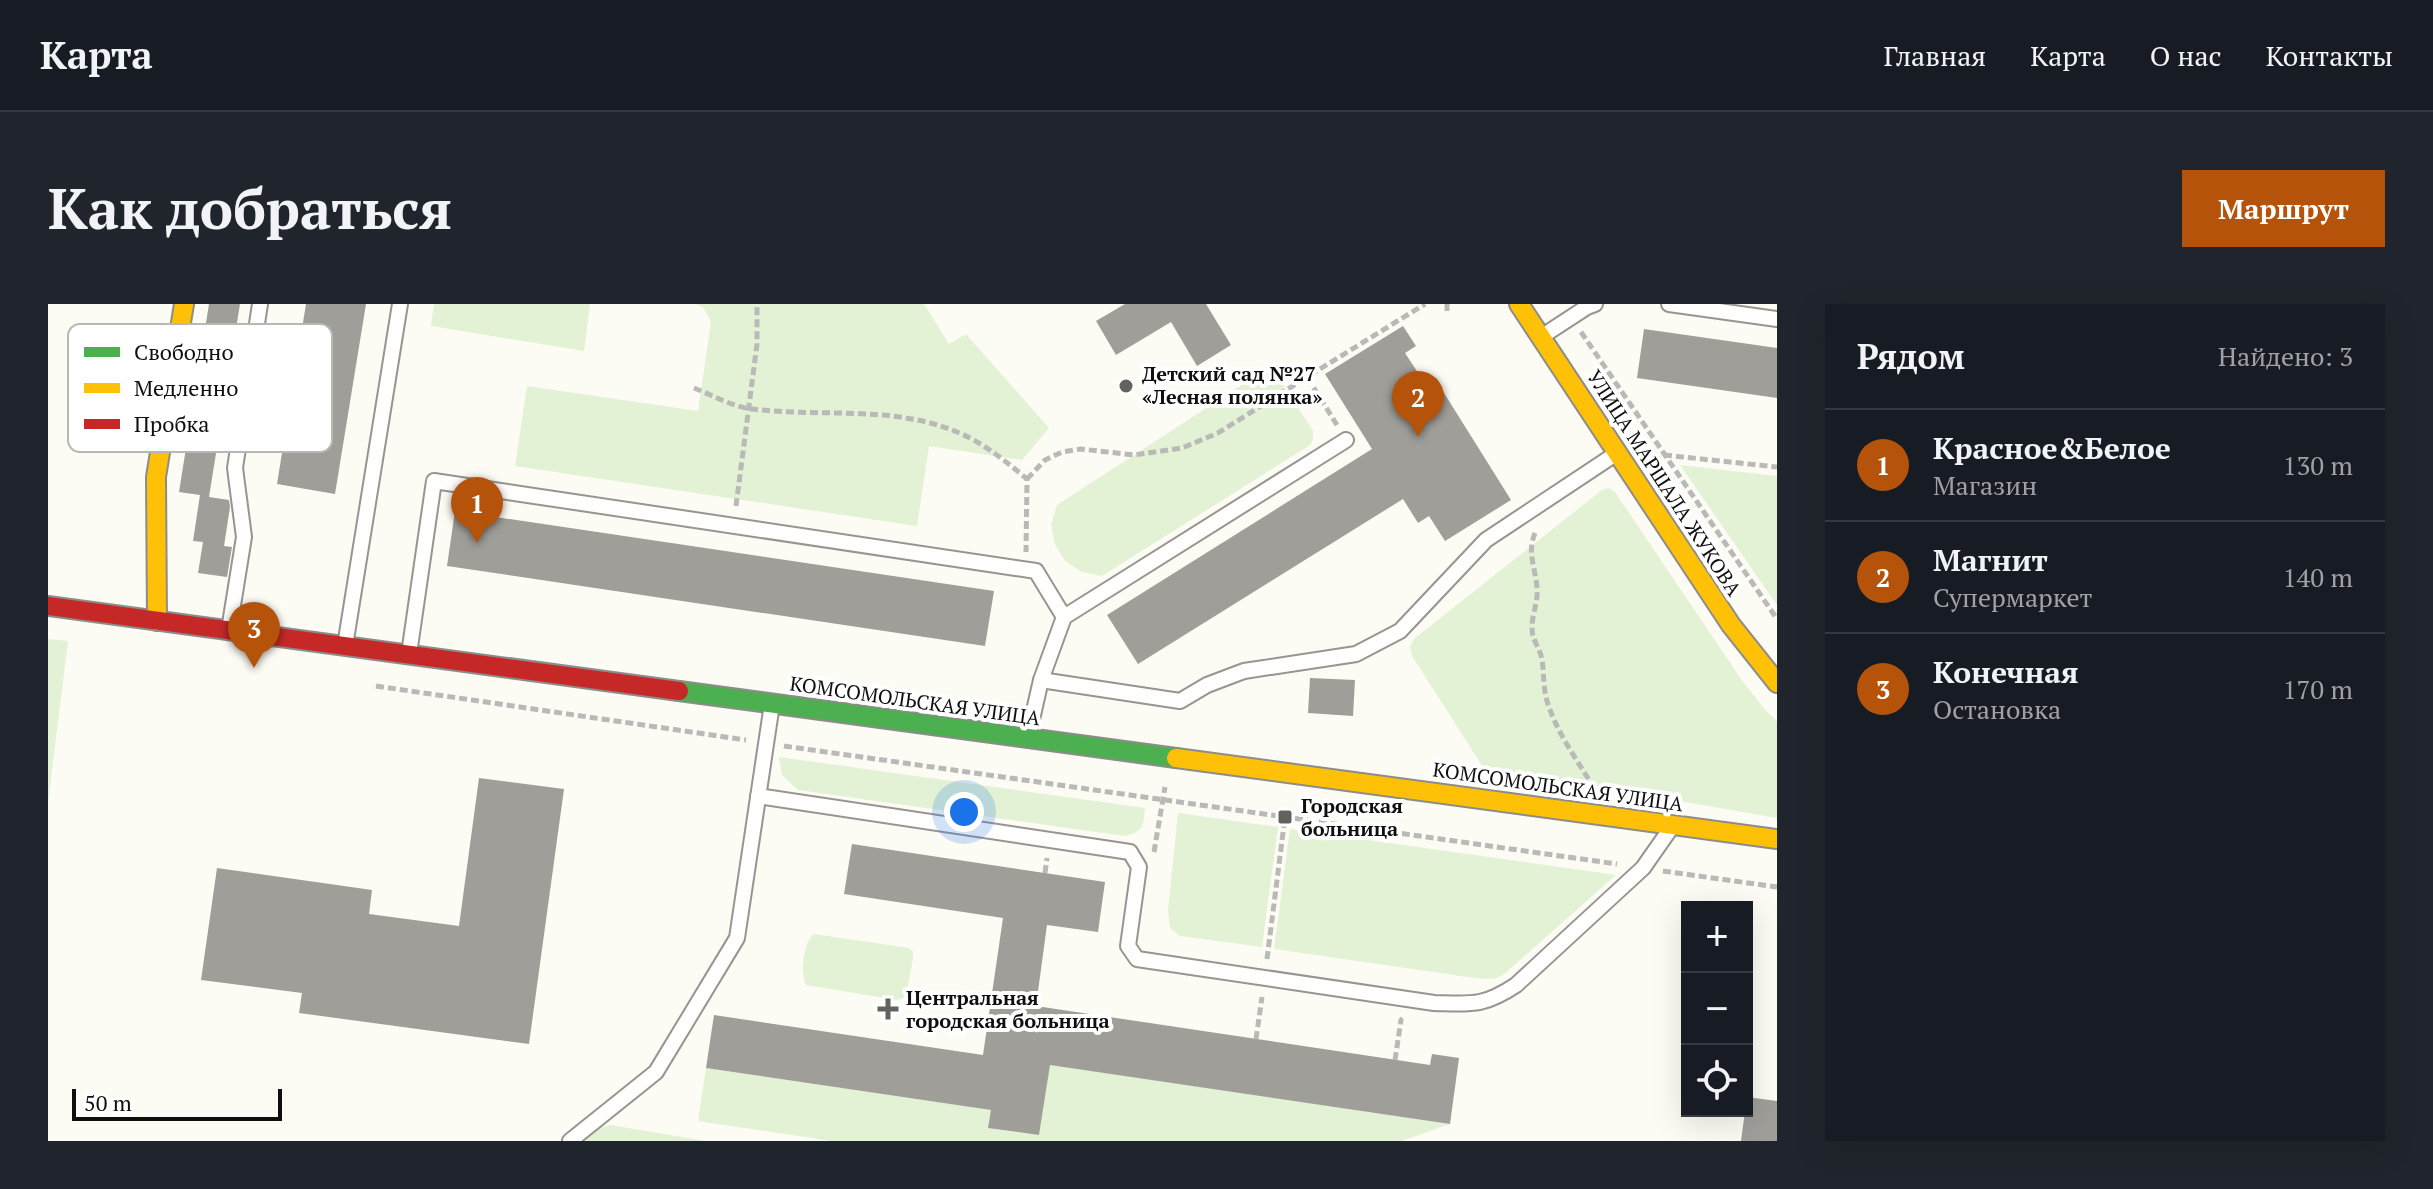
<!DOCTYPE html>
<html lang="ru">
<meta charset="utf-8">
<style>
:root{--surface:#171b24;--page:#20242c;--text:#f1f3f6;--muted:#9ea1a6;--line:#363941;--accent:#b45309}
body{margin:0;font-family:"PT Serif",serif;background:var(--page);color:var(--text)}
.controls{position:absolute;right:24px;bottom:24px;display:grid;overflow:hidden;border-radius:0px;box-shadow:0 8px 32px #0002}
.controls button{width:72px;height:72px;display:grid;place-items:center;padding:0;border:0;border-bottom:2px solid var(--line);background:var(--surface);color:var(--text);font:40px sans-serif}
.scale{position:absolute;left:24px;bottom:20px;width:210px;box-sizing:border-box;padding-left:8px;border:4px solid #0f0f0f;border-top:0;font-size:22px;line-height:28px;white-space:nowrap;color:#0f0f0f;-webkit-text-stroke:6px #fff;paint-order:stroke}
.you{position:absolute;left:916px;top:508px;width:28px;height:28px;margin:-20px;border:6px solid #fff;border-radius:50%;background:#1a73e8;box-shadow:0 0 0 12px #1a73e833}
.badge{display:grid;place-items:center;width:52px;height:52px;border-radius:50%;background:var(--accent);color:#fff;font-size:26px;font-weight:700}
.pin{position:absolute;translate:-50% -66px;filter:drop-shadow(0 2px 4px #0008)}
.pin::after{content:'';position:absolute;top:42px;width:28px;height:24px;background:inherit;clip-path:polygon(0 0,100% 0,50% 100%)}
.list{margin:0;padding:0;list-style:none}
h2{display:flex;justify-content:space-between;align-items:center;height:104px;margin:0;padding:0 32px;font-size:34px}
h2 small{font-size:26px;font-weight:400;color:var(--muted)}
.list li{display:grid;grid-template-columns:52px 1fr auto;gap:24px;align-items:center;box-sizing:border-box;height:112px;padding:0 32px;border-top:2px solid var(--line)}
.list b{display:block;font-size:30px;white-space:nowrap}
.list p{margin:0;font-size:26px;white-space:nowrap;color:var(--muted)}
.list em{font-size:26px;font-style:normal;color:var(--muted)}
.icon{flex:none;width:44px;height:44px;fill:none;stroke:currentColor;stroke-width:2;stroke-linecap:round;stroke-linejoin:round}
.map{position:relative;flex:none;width:1729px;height:837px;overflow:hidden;border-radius:0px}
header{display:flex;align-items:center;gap:48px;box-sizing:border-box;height:112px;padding:0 40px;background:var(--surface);border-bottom:2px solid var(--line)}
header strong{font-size:38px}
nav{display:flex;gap:44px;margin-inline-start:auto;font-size:28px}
.intro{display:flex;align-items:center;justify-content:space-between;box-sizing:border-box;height:192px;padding:0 48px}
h1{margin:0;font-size:56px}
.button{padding:20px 36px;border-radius:0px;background:var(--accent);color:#fff;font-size:28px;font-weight:700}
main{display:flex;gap:48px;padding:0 48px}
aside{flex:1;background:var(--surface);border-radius:0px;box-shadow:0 8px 32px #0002}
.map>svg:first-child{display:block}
.green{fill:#e3f2d4}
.building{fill:#a09e99}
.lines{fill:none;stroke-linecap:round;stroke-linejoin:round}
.lane-casing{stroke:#969592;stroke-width:18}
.fast-casing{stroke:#8c8c89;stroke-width:22}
.slow-casing{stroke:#8c8c89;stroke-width:22}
.jam-casing{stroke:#8c8c89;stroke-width:22}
.path{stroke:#b9b9b8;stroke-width:5;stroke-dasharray:8 4;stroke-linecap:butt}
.lane{stroke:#fffefd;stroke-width:14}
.fast{stroke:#4caf50;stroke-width:18}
.slow{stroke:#ffc107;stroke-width:18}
.jam{stroke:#c62828;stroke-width:18}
.poi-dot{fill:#62625f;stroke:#fff;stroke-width:3}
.labels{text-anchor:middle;stroke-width:8;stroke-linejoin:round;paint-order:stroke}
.poi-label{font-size:20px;font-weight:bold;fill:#0f0f0f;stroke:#fff;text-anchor:start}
.street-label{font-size:20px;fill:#0f0f0f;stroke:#fff}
.key{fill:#fff;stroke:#b7b7b7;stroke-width:2}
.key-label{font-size:22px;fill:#0f0f0f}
</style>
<header>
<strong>Карта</strong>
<nav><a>Главная</a><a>Карта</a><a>О нас</a><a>Контакты</a></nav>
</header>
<div class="intro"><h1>Как добраться</h1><a class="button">Маршрут</a></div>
<main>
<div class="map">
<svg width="1729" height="837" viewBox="0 0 1729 837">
<rect width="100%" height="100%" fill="#fcfbf4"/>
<g class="green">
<path d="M 386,0 L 542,0 L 536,47 L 383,22 Z"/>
<path d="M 647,0 L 876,0 L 901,40 L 918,30 L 1001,124 L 974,156 L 881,142 L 869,222 L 467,162 L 479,82 L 650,107 L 663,18 L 655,3 Z"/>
<path d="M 1223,62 L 1265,127 L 1265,135 L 1262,141 L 1054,272 L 1034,268 L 1017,257 L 1007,240 L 1003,221 L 1009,201 Z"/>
<path d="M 1632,161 L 1729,172 L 1729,301 Z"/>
<path d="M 1561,184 L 1567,188 L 1693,375 L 1718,407 L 1729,417 L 1729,514 L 1435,463 L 1364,352 L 1362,342 L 1367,334 L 1554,186 Z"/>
<path d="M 0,335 L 20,337 L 0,498 Z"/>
<path d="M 731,453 L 1097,504 C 1095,523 1096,527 1077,532 L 750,486 L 734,471 Z"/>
<path d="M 1130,509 L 1230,523 L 1214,643 L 1132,632 L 1122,624 L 1120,606 Z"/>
<path d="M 1242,525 L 1568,571 L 1455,671 L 1446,675 L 1427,674 L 1226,645 Z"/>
<path d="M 766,630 L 861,644 L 865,648 L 865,654 L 858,693 L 849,696 L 758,681 C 752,669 755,639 766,630 Z"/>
<path d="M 992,759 L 1402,820 L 1354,837 L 783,837 L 650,817 L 658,764 L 943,806 L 941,824 L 991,831 L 999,780 Z"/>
<path d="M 563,821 L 658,837 L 531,837 L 546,825 Z"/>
</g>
<g class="building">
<path d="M 161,0 L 192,0 L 161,193 L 181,196 L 182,203 L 176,242 L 184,243 L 179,273 L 150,269 L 155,238 L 145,237 L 152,191 L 131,188 Z"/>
<path d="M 258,0 L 318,0 L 287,190 L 229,180 Z"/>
<path d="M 1077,0 L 1158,0 L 1183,41 L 1149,62 L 1123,18 L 1068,51 L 1048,17 Z"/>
<path d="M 1355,22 L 1368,42 L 1357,49 L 1382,87 L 1391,81 L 1463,196 L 1397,237 L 1381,212 L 1370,219 L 1355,195 L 1090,360 L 1059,311 L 1324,145 L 1277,70 Z"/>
<path d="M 1596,25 L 1729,44 L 1729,94 L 1589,74 Z"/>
<path d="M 407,207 L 946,287 L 937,342 L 399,262 Z"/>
<path d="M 1262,374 L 1307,376 L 1305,412 L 1260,409 Z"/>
<path d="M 431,474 L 516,485 L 481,740 L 251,709 L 254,689 L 153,676 L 169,564 L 324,586 L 321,610 L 411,622 Z"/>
<path d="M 804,540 L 1057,578 L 1050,628 L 999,621 L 988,702 L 1382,761 L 1384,750 L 1411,754 L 1402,820 L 1002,761 L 991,831 L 940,824 L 943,806 L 658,764 L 666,711 L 935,751 L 955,614 L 796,590 Z"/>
<path d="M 1699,793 L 1729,797 L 1729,837 L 1693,837 L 1697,807 L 1699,807 Z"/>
</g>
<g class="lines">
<defs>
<g id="lane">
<path d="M 1621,0 L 1729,15"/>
<path d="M 1493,33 L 1539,3 L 1547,0"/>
<path d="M 181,326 L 196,233 L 187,164 L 212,0"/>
<path d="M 297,342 L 352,0"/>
<path d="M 361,350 L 386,177 L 988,267 L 1016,313"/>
<path d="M 993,376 L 1132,397 L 1159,381 L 1196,367 L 1308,350 L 1352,327 L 1438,236 L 1569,149"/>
<path d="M 980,433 L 993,376 L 1016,313 L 1298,136"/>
<path d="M 710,492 L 1082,548 L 1091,563 L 1080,642 L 1089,655 L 1386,699 C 1423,700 1435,703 1468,681 L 1595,564 L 1623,524"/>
<path d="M 522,837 L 608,768 L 689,634 L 724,400"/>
</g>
<path id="fast" d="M 631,387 L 1128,454"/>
<g id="slow">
<path d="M 1471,0 L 1683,321 L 1729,379"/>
<path d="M 109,317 L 108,173 L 136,0"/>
<path d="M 1128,454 L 1729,535"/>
</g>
<path id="jam" d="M 0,302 L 631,387"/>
</defs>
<use href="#lane" class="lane-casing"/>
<use href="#fast" class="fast-casing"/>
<use href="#slow" class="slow-casing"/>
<use href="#jam" class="jam-casing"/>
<g class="path">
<path d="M 1399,0 L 1399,7"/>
<path d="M 1533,28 L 1729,315"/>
<path d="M 646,84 C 664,91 685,103 704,105 C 777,114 856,99 924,135 C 944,146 961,160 979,175 L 978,248"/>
<path d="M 1289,121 L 1259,73 L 1377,0"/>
<path d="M 1616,151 L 1729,163"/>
<path d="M 979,175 L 997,156 L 1014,148 L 1033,145 L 1086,151 L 1134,144 L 1170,129 L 1259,73"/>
<path d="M 688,202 L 709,40 L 709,0"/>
<path d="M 1487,229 C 1479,248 1487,263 1489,283 C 1491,299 1481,315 1485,332 C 1487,339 1492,346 1494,355 C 1496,369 1495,383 1499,397 C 1508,427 1527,453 1543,479"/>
<path d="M 328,382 L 698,436"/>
<path d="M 736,442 L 1569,560"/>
<path d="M 1106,548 L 1117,483"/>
<path d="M 1615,567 L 1729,583"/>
<path d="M 997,569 L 999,554"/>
<path d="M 1219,655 L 1237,513"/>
<path d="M 1208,735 L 1214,693"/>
<path d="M 1347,756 L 1353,716 L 1351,715"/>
</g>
<use href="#lane" class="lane"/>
<use href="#fast" class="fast"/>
<use href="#slow" class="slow"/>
<use href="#jam" class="jam"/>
</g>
<g class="poi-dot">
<circle cx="1078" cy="82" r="8"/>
<rect x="1229" y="505" width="16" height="16" rx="4"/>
<path d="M836 693h8v8h8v8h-8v8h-8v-8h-8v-8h8z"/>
</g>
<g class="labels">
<g class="poi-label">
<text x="1094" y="77">Детский сад №27<tspan x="1094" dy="23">«Лесная полянка»</tspan></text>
<text x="1253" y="509">Городская<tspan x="1253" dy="23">больница</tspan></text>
<text x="858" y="701">Центральная<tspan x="858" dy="23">городская больница</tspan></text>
</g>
<g class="street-label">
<text transform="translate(1616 179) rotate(57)" y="7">УЛИЦА МАРШАЛА ЖУКОВА</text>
<text transform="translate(867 397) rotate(8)" y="7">КОМСОМОЛЬСКАЯ УЛИЦА</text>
<text transform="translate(1510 483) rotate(8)" y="7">КОМСОМОЛЬСКАЯ УЛИЦА</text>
</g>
</g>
<rect x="20" y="20" width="264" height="128" rx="12" class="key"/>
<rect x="36" y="43" width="36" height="10" fill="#4caf50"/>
<rect x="36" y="79" width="36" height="10" fill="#ffc107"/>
<rect x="36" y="115" width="36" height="10" fill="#c62828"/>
<g class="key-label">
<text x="86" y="56">Свободно</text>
<text x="86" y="92">Медленно</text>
<text x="86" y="128">Пробка</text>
</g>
</svg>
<div class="controls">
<button>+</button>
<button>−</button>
<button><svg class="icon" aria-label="locate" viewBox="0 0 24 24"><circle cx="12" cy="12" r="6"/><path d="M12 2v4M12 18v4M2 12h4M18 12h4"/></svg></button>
</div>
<div class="scale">50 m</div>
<div class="you"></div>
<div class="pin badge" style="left:429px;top:239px">1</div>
<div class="pin badge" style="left:1370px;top:133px">2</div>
<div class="pin badge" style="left:206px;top:364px">3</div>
</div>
<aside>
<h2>Рядом<small>Найдено: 3</small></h2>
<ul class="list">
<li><span class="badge">1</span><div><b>Красное&amp;Белое</b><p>Магазин</p></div><em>130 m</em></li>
<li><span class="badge">2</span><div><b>Магнит</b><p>Супермаркет</p></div><em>140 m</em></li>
<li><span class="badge">3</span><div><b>Конечная</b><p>Остановка</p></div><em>170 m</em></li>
</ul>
</aside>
</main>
